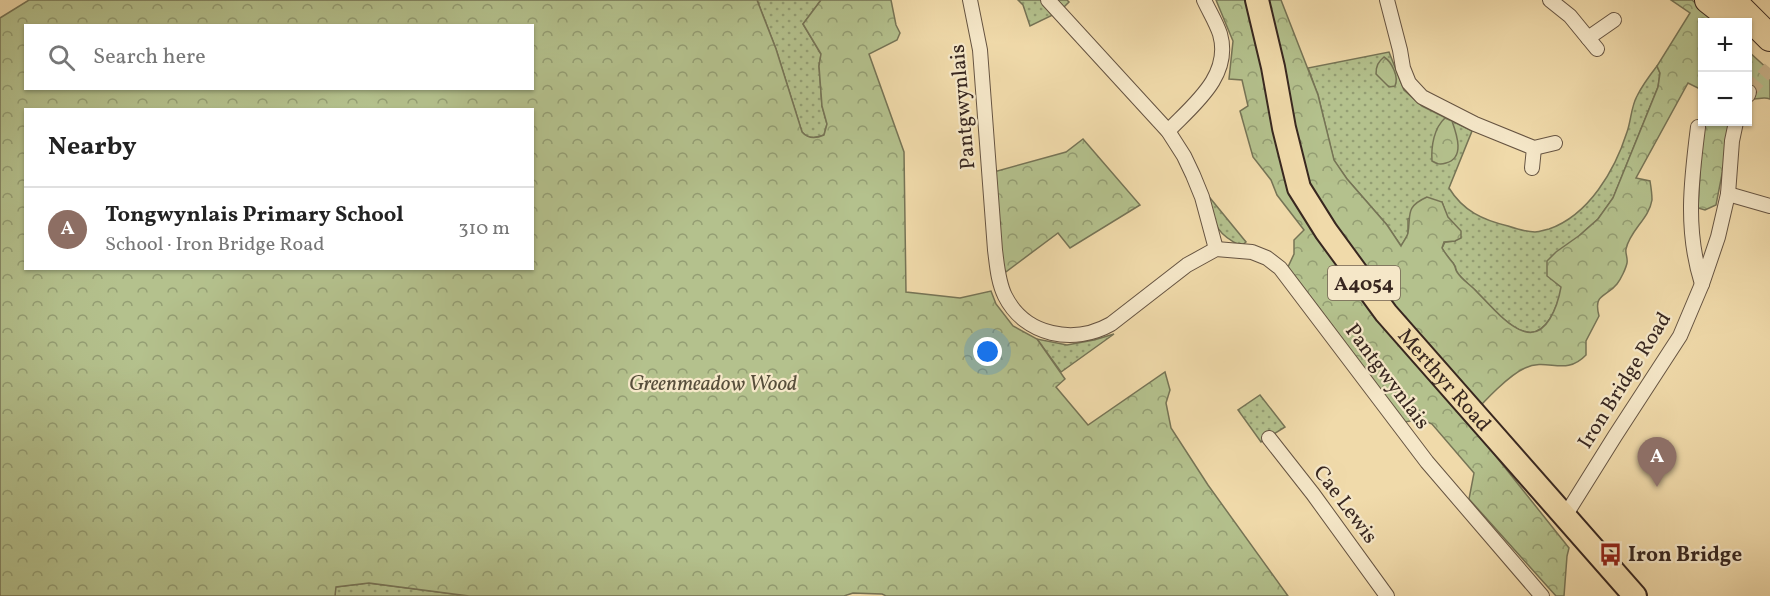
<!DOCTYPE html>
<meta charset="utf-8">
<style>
:root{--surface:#fff;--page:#f2f2f2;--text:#222;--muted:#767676;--line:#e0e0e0;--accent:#db2777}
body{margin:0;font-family:Vollkorn,serif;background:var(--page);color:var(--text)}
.controls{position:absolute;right:18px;top:18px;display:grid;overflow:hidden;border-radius:0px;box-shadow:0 2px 4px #0004}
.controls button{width:54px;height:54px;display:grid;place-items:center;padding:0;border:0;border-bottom:2px solid var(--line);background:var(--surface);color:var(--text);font:30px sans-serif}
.you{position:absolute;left:988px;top:352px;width:21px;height:21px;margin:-15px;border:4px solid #fff;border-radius:50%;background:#1a73e8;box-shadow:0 0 0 9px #1a73e833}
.badge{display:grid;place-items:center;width:39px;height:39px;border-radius:50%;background:var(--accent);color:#fff;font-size:20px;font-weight:700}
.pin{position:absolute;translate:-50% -50px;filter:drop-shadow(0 2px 3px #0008)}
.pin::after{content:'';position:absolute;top:32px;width:21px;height:18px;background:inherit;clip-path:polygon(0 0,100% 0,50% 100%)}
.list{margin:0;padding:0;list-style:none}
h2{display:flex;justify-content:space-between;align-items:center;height:78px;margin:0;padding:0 24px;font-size:26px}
h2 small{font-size:20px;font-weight:400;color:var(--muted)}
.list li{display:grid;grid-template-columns:39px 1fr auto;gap:18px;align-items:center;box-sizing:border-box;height:84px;padding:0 24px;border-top:2px solid var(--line)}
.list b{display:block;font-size:22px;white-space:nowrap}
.list p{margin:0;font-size:20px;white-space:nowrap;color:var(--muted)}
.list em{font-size:20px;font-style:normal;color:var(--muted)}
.icon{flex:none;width:33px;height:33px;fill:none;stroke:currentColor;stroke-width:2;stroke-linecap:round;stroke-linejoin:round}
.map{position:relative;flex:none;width:1770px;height:596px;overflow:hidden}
.search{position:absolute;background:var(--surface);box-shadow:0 2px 4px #0004;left:24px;top:24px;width:510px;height:66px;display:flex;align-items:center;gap:15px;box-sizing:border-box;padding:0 21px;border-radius:0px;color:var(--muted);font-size:22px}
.panel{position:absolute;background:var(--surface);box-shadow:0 2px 4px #0004;left:24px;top:108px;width:510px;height:162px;border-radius:0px}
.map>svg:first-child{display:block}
.grass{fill:url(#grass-dots);stroke:#767456;stroke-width:1.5}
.forest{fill:url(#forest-crowns);stroke:#767456;stroke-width:1.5;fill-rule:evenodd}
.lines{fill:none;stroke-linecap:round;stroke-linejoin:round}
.street-tunnel{stroke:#cbb68e;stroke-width:14;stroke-dasharray:14 7;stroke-linecap:butt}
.street-casing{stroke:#665442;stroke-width:16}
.primary-casing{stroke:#382720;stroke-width:26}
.highway-casing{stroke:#382720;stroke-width:28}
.street{stroke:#f5e7c8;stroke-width:14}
.primary{stroke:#f0daaa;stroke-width:22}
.highway{stroke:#f0daaa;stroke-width:26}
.labels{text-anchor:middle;stroke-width:4.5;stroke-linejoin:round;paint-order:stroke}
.shield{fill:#f5e7c8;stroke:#716152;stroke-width:1.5}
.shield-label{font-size:20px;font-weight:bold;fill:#382720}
.street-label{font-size:21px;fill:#382720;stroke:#f5e7c8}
.park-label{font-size:21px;font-style:italic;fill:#574e3b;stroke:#f5e7c8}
.poi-label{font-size:21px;font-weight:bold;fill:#382720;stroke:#f5e7c8;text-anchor:start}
</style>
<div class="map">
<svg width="1770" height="596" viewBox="0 0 1770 596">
<defs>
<pattern id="grass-dots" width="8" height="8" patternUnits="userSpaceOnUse" patternTransform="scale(1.5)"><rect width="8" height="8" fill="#b4c18d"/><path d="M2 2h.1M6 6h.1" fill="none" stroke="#939d73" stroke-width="1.8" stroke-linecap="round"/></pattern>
<pattern id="forest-crowns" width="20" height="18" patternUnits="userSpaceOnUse" patternTransform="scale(1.5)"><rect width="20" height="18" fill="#b4c18d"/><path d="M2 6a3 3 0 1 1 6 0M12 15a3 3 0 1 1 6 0" fill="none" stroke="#939d73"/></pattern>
</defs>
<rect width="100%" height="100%" fill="#f0daaa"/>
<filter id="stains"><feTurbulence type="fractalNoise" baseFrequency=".00333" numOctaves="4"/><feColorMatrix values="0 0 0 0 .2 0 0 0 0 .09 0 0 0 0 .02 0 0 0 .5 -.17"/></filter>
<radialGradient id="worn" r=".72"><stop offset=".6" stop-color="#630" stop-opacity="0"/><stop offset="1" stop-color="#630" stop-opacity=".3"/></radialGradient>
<g class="grass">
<path d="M 757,0 L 821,0 L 803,24 L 821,54 L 819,66 L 822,106 L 827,124 L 824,135 C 815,139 808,139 802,132 L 776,49 Z"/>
<path d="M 1018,0 L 1067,0 L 1069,2 L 1059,12 L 1030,26 L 1023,5 Z"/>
<path d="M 1389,52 L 1404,90 L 1422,106 L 1472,131 L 1449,188 C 1463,211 1483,220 1508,226 C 1517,229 1527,232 1535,232 C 1540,232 1544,230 1549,229 C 1589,215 1615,170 1627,132 C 1631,121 1631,107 1637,96 C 1642,86 1650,75 1657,66 L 1660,73 L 1658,87 L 1613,198 L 1598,219 L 1580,235 L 1556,283 L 1562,287 C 1558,304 1547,340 1523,331 C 1507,326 1489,304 1477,292 C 1471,285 1461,280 1457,272 C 1454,266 1457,269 1453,263 C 1449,258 1446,255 1442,248 L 1445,242 L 1455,241 L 1442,202 L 1408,219 L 1408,235 L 1401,246 L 1387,225 L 1347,179 L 1334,161 L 1318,95 L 1308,68 Z"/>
<path d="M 1206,193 L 1246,242 L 1241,246 C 1212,232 1215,221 1206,193 Z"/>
<path d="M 1114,334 L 1061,372 L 1037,339 L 1067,345 L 1094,340 Z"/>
<path d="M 1260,395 L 1285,427 L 1261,442 L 1238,410 Z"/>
<path d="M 368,583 L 469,596 L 335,596 L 335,587 Z"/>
</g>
<g class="forest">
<path d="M 29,0 L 757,0 L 776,49 L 802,132 C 808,139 815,139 824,135 L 827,124 L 822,106 L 819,66 L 821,54 L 803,24 L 821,0 L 891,0 L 896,25 L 900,33 L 897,40 L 869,54 L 904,152 L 906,292 L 960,298 L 991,291 L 996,304 L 1013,326 L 1037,339 L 1065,379 L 1056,387 L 1088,425 L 1165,372 L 1170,390 L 1166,403 L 1171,428 L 1208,485 L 1288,596 L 886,596 L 882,594 L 853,593 L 844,596 L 469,596 L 369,583 L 336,587 L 335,596 L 0,596 L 0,18 ZM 26,26 L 532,26 L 532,88 L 26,88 ZM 26,110 L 532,110 L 532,268 L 26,268 Z"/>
<path d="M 1216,0 L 1281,0 L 1318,95 L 1334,160 L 1347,179 L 1387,225 L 1401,246 C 1403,242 1407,237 1408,233 C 1411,214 1405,207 1427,197 L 1442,202 L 1448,217 L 1461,231 L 1461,238 L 1455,241 L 1444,242 L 1442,248 C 1446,255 1449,258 1453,263 C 1457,269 1454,267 1457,272 C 1462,280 1471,285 1477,292 C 1489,304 1507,326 1523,331 C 1547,340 1558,304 1561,287 L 1547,276 L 1547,261 L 1556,252 L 1580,235 L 1598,219 L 1613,198 L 1658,87 L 1660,73 L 1657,66 L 1690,13 L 1671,0 L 1692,0 L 1716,22 L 1702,22 L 1702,90 L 1688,83 L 1636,178 L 1650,181 C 1651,187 1652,194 1652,200 C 1649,219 1630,230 1626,249 C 1625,253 1628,258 1627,263 C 1626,268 1621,279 1617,284 C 1606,298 1593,293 1599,316 L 1586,341 L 1586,355 C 1565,377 1548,357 1525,368 C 1507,376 1481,405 1467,420 L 1569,548 L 1567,556 L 1564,596 L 1556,596 L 1469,499 L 1474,473 L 1432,424 L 1421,419 L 1405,422 L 1288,267 L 1294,254 L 1294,240 L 1304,230 L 1277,195 L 1271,180 L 1253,157 L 1240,111 L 1248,106 L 1242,80 L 1229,79 L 1233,41 Z"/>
<path d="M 1748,51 L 1770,71 L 1770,99 C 1762,96 1756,101 1748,98 Z"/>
<path d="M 1384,57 C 1392,62 1399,77 1395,86 L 1389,87 L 1376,74 C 1376,66 1378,62 1384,57 Z"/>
<path d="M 1445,118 L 1452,121 C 1457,135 1465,158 1446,163 C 1440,165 1437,164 1432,161 C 1431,146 1434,128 1445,118 Z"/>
<path d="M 1703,122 L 1729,122 L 1725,159 L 1716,205 L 1705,210 L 1698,208 Z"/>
<path d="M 1083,139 L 1140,205 L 1070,248 L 1058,233 L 999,277 L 990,173 L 1066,152 Z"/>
</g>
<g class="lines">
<path class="street-tunnel" d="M 1749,92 L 1770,68"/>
<defs>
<g id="street">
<path d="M 970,0 L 980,50 L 995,250 C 997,265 998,282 1005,296 C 1025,336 1074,345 1111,324 L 1187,265 L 1216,249 L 1252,252 L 1267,258 L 1280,268 L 1427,462 L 1542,596"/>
<path d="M 1048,0 L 1168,131 L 1184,156 L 1193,175 L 1202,197 L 1216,249"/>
<path d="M 1387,0 L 1400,50 L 1403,68 L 1409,83 L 1422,97 L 1475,124 L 1534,148 L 1555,143"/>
<path d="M 1550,0 L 1570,16 L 1597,49"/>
<path d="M 1588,38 L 1614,20"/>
<path d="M 1748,95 L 1749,92"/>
<path d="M 1698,127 C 1691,182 1685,230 1702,284"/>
<path d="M 1168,131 C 1193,105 1232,76 1220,34 C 1216,22 1209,11 1204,0"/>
<path d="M 1532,168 L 1534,148"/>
<path d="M 1728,194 L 1770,206"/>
<path d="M 1269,438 L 1313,494 L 1387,596"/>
<path d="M 1565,516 L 1615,436 L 1680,336 L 1702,284 L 1718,237 L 1728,194 L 1732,141 L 1736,122"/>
</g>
<g id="primary">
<path id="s1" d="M 1257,0 L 1273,67 L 1284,128 L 1299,188 L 1326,231 L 1386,313 L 1635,596"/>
</g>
<g id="highway">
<path d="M 1708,0 L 1736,22"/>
<path d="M 1732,0 L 1770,38"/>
</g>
</defs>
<use href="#street" class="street-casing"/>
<use href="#primary" class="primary-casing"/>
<use href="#highway" class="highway-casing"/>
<use href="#street" class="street"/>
<use href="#primary" class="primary"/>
<use href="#highway" class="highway"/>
</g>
<defs>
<symbol id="bus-bare" viewBox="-9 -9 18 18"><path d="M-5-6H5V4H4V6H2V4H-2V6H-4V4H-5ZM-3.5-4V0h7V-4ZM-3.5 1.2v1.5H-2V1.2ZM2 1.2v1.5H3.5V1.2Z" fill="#8f2418" stroke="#f5e7c8" stroke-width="2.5" paint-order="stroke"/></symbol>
</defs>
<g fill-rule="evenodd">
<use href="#bus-bare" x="1594" y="538" width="33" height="33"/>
</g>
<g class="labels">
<rect class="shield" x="1328" y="266" width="72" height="34" rx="4.5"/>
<g class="shield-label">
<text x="1364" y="290">A4054</text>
</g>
<g class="street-label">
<text transform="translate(962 107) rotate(-95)" y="7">Pantgwynlais</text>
<text transform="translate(1388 376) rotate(53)" y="7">Pantgwynlais</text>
<text dy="7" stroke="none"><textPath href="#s1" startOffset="434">Merthyr Road</textPath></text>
<text transform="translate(1624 380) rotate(-58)" y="7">Iron Bridge Road</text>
<text transform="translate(1346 504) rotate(53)" y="7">Cae Lewis</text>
</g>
<g class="park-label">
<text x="713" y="390">Greenmeadow Wood</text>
</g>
<g class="poi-label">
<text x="1628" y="561">Iron Bridge</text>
</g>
</g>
<rect width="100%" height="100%" filter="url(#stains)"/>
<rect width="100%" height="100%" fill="url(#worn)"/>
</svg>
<div class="controls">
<button>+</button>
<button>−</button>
</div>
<div class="you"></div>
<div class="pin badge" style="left:1657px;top:487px;background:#8d6e63">A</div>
<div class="search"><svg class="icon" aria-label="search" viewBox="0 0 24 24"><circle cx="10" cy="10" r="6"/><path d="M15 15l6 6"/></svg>Search here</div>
<section class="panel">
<h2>Nearby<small></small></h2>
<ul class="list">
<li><span class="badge" style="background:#8d6e63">A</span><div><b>Tongwynlais Primary School</b><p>School · Iron Bridge Road</p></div><em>310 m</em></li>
</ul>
</section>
</div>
